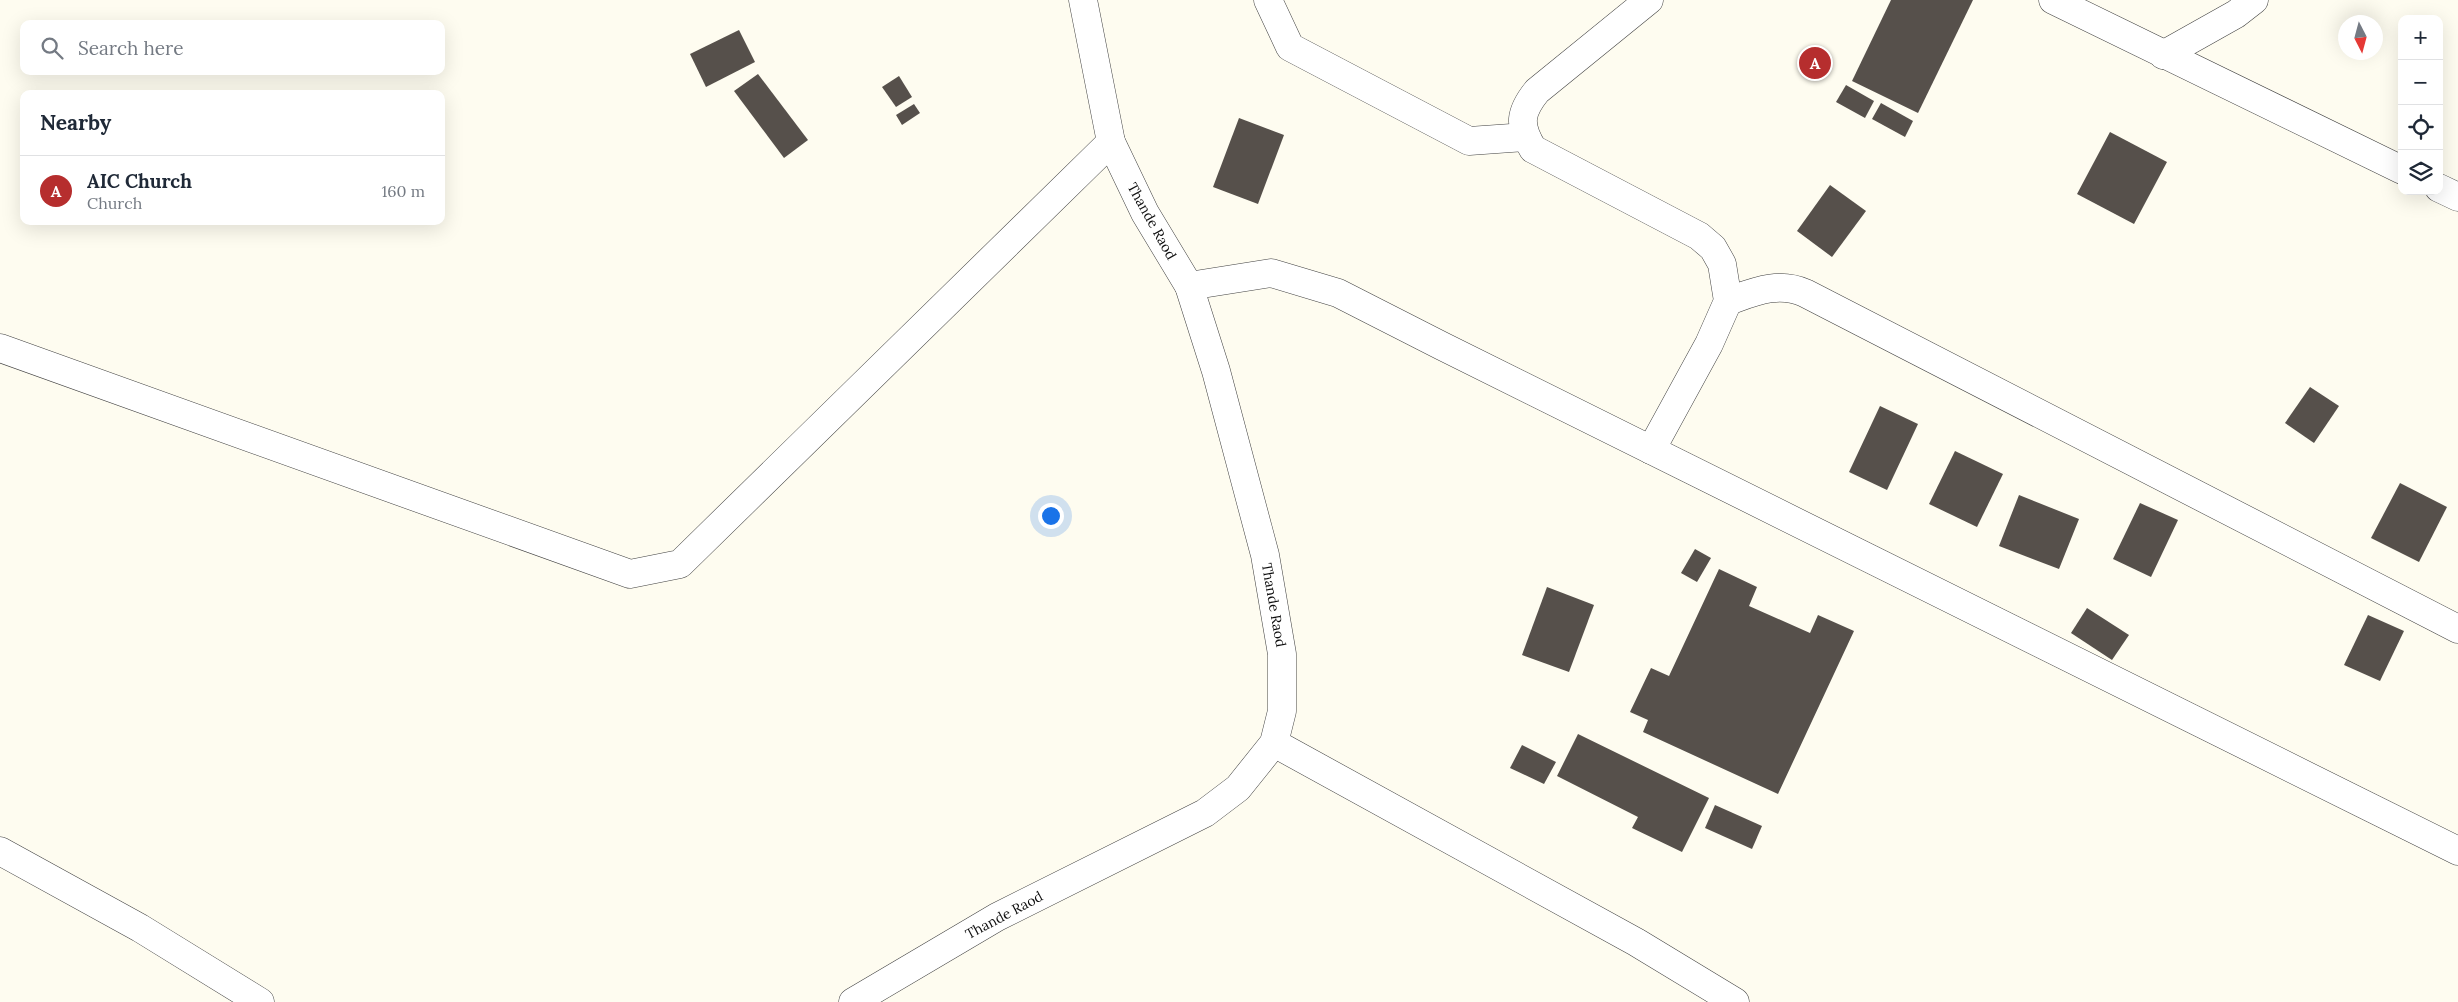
<!DOCTYPE html>
<meta charset="utf-8">
<style>
:root{--surface:#fff;--page:#f2f2f3;--text:#1f2937;--muted:#747a83;--line:#e0e1e3;--accent:#b62e2e}
body{margin:0;font-family:Lora,serif;background:var(--page);color:var(--text)}
.controls{position:absolute;right:15px;top:15px;display:grid;overflow:hidden;border-radius:10px;box-shadow:0 5px 20px #0002}
.controls button{width:45px;height:45px;display:grid;place-items:center;padding:0;border:0;border-bottom:1px solid var(--line);background:var(--surface);color:var(--text);font:25px sans-serif}
.compass{position:absolute;left:2338px;top:15px;width:45px;height:45px;border-radius:50%;background:var(--surface);box-shadow:0 5px 20px #0002;rotate:174deg}
.you{position:absolute;left:1050px;top:515px;width:18px;height:18px;margin:-12px;border:4px solid #fff;border-radius:50%;background:#1a73e8;box-shadow:0 0 0 8px #1a73e833}
.badge{display:grid;place-items:center;width:32px;height:32px;border-radius:50%;background:var(--accent);color:#fff;font-size:16px;font-weight:700}
.pin{position:absolute;translate:-50% -50%;border:2px solid #fff;box-shadow:0 1px 5px #0006}
.list{margin:0;padding:0;list-style:none}
h2{display:flex;justify-content:space-between;align-items:center;height:65px;margin:0;padding:0 20px;font-size:21px}
h2 small{font-size:16px;font-weight:400;color:var(--muted)}
.list li{display:grid;grid-template-columns:32px 1fr auto;gap:15px;align-items:center;box-sizing:border-box;height:70px;padding:0 20px;border-top:1px solid var(--line)}
.list b{display:block;font-size:19px;white-space:nowrap}
.list p{margin:0;font-size:16px;white-space:nowrap;color:var(--muted)}
.list em{font-size:16px;font-style:normal;color:var(--muted)}
.icon{flex:none;width:28px;height:28px;fill:none;stroke:currentColor;stroke-width:2;stroke-linecap:round;stroke-linejoin:round}
.map{position:relative;flex:none;width:2458px;height:1002px;overflow:hidden}
.search{position:absolute;background:var(--surface);box-shadow:0 5px 20px #0002;left:20px;top:20px;width:425px;height:55px;display:flex;align-items:center;gap:12px;box-sizing:border-box;padding:0 18px;border-radius:10px;color:var(--muted);font-size:19px}
.panel{position:absolute;background:var(--surface);box-shadow:0 5px 20px #0002;left:20px;top:90px;width:425px;height:135px;border-radius:10px}
.map>svg:first-child{display:block}
.building{fill:#56504b}
.lines{fill:none;stroke-linecap:round;stroke-linejoin:round}
.minor-casing{stroke:#414141;stroke-width:29}
.minor{stroke:#fff;stroke-width:28}
.labels{text-anchor:middle;stroke-width:5;stroke-linejoin:round;paint-order:stroke}
.street-label{font-size:14px;fill:#0e0e0e;stroke:#fff}
</style>
<div class="map">
<svg width="2458" height="1002" viewBox="0 0 2458 1002">
<rect width="100%" height="100%" fill="#fefcf0"/>
<g class="building">
<path d="M 1891,0 L 1973,0 L 1918,113 L 1852,81 Z"/>
<path d="M 739,30 L 755,62 L 706,87 L 690,54 Z"/>
<path d="M 758,74 L 808,140 L 784,158 L 734,91 Z"/>
<path d="M 899,76 L 912,97 L 896,107 L 882,87 Z"/>
<path d="M 1846,85 L 1874,101 L 1865,118 L 1836,102 Z"/>
<path d="M 1881,103 L 1913,121 L 1905,137 L 1872,119 Z"/>
<path d="M 914,104 L 920,113 L 902,125 L 896,115 Z"/>
<path d="M 1239,118 L 1284,135 L 1258,204 L 1213,187 Z"/>
<path d="M 2110,132 L 2167,162 L 2134,224 L 2077,194 Z"/>
<path d="M 1830,185 L 1866,211 L 1832,257 L 1797,231 Z"/>
<path d="M 2310,387 L 2339,406 L 2314,443 L 2285,423 Z"/>
<path d="M 1880,406 L 1918,424 L 1887,490 L 1849,472 Z"/>
<path d="M 1955,451 L 2003,474 L 1977,527 L 1929,504 Z"/>
<path d="M 2400,483 L 2447,507 L 2419,562 L 2371,538 Z"/>
<path d="M 2019,495 L 2079,519 L 2059,569 L 1999,546 Z"/>
<path d="M 2140,503 L 2178,520 L 2151,577 L 2113,559 Z"/>
<path d="M 1695,549 L 1711,558 L 1697,582 L 1681,573 Z"/>
<path d="M 1719,569 L 1757,587 L 1749,606 L 1810,633 L 1818,615 L 1854,631 L 1778,794 L 1643,732 L 1648,720 L 1630,712 L 1651,668 L 1669,676 Z"/>
<path d="M 1547,587 L 1594,605 L 1569,672 L 1522,655 Z"/>
<path d="M 2087,608 L 2129,635 L 2112,660 L 2071,633 Z"/>
<path d="M 2368,615 L 2404,631 L 2380,681 L 2344,665 Z"/>
<path d="M 1578,734 L 1709,798 L 1682,852 L 1632,828 L 1638,817 L 1557,776 Z"/>
<path d="M 1522,745 L 1556,762 L 1544,784 L 1510,768 Z"/>
<path d="M 1715,805 L 1762,826 L 1752,849 L 1705,828 Z"/>
</g>
<g class="lines">
<defs>
<g id="minor">
<path d="M 1268,0 L 1290,47 L 1469,141 L 1526,137"/>
<path d="M 1649,0 L 1537,91 C 1520,112 1518,125 1533,149 L 1699,236 L 1713,248 L 1722,264 L 1728,301 L 1709,344 L 1651,450"/>
<path d="M 2053,0 L 2402,170"/>
<path d="M 2163,55 L 2236,14 L 2254,0"/>
<path d="M 2439,188 L 2458,197"/>
<path d="M 1189,286 L 1271,273 L 1338,293 L 1442,346 L 2458,851"/>
<path d="M 1728,301 C 1754,292 1778,281 1805,293 L 2458,629"/>
<path d="M 0,348 L 630,574 L 680,564 L 1111,142"/>
<path d="M 1274,743 L 1636,942 L 1735,1002"/>
<path d="M 0,851 L 140,928 L 260,1002"/>
<path d="M 853,1002 L 997,917 L 1205,813 L 1238,788 L 1274,743 L 1282,711 L 1282,654 L 1265,555 L 1216,371 L 1189,286 L 1145,213 L 1111,142 L 1083,0"/>
</g>
</defs>
<use href="#minor" class="minor-casing"/>
<use href="#minor" class="minor"/>
</g>
<g class="labels">
<g class="street-label">
<text transform="translate(1152 221) rotate(61)" y="5">Thande Raod</text>
<text transform="translate(1274 605) rotate(80)" y="5">Thande Raod</text>
<text transform="translate(1004 915) rotate(-28)" y="5">Thande Raod</text>
</g>
</g>
</svg>
<div class="controls">
<button>+</button>
<button>−</button>
<button><svg class="icon" aria-label="locate" viewBox="0 0 24 24"><circle cx="12" cy="12" r="6"/><path d="M12 2v4M12 18v4M2 12h4M18 12h4"/></svg></button>
<button><svg class="icon" aria-label="layers" viewBox="0 0 24 24"><path d="M12 4l9 5-9 5-9-5zM3 14l9 5 9-5"/></svg></button>
</div>
<svg class="compass" viewBox="-18 -18 36 36"><path d="M0-13l5 13h-10z" fill="#e53935"/><path d="M0 13l5-13h-10z" fill="#747a83"/></svg>
<div class="you"></div>
<div class="pin badge" style="left:1815px;top:63px">A</div>
<div class="search"><svg class="icon" aria-label="search" viewBox="0 0 24 24"><circle cx="10" cy="10" r="6"/><path d="M15 15l6 6"/></svg>Search here</div>
<section class="panel">
<h2>Nearby<small></small></h2>
<ul class="list">
<li><span class="badge">A</span><div><b>AIC Church</b><p>Church</p></div><em>160 m</em></li>
</ul>
</section>
</div>
